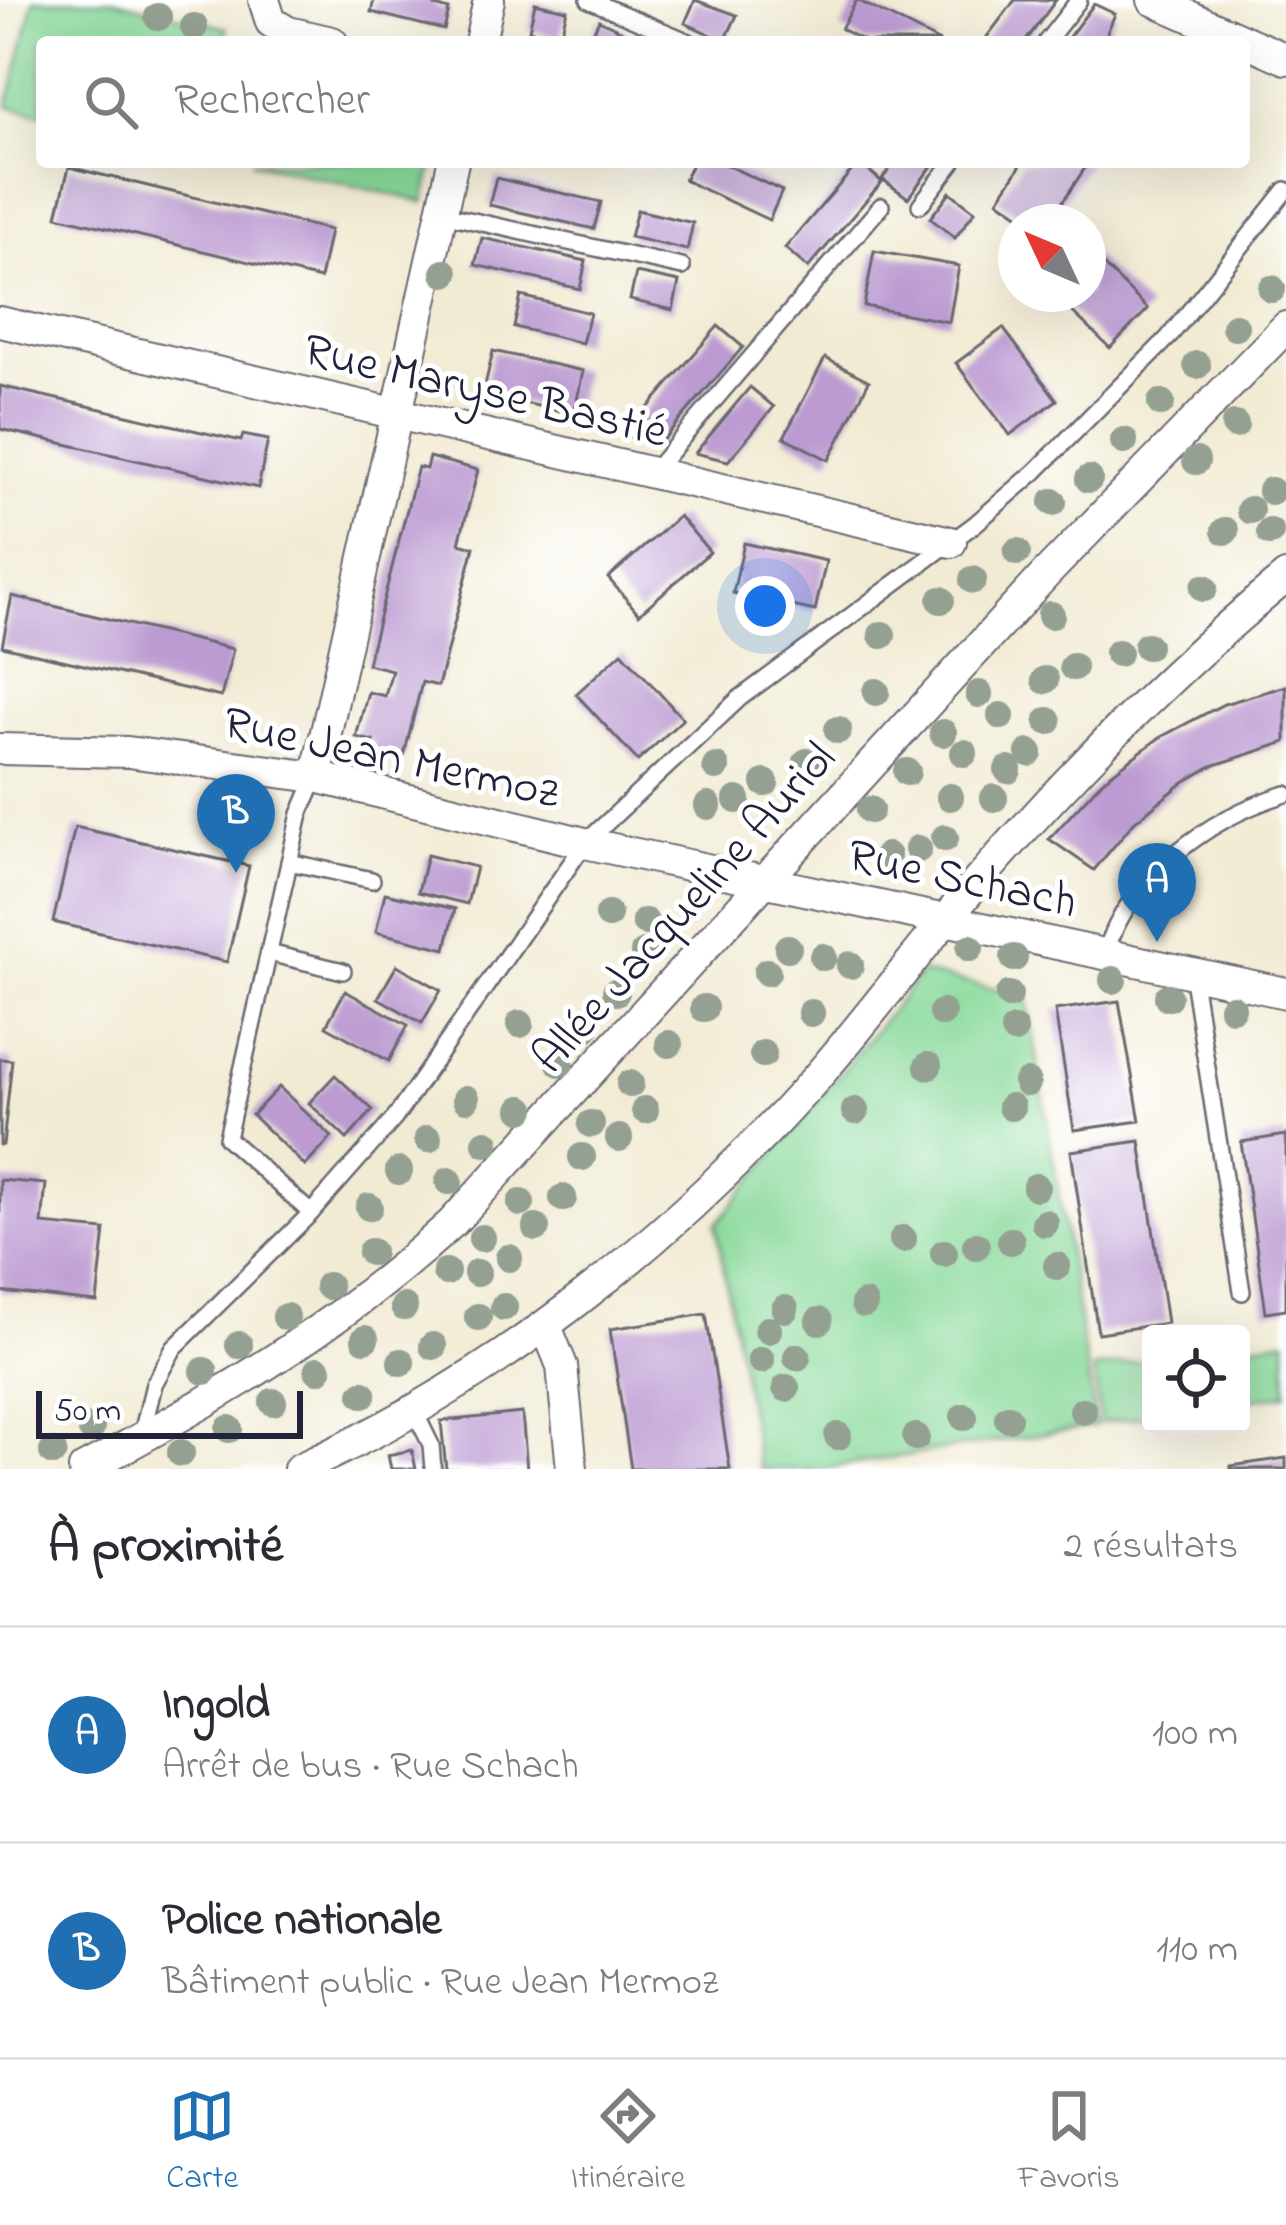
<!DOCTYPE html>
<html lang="fr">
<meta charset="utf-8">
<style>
:root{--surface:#fff;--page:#f7f7f7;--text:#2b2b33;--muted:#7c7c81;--line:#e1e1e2;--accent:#1f6fb2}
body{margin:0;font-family:"Indie Flower",sans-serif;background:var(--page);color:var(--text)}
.controls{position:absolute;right:36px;bottom:36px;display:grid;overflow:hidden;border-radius:12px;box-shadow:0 12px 48px #0002}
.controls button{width:108px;height:108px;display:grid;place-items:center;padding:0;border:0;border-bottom:3px solid var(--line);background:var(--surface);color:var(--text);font:60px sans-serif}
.compass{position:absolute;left:998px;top:204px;width:108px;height:108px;border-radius:50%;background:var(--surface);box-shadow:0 12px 48px #0002;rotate:314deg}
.scale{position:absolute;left:36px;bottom:30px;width:267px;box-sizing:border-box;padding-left:12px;border:6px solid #22223b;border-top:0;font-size:33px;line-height:42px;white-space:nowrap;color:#22223b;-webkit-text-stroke:9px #fff;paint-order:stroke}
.you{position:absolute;left:765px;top:606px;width:42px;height:42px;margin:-30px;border:9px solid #fff;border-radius:50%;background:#1a73e8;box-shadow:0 0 0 18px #1a73e833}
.badge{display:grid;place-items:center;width:78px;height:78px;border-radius:50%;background:var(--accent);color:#fff;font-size:39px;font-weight:700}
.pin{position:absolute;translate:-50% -99px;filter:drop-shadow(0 3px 6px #0008)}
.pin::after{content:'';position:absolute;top:63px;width:42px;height:36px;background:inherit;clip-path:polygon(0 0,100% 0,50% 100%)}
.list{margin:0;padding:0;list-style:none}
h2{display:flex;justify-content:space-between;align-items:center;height:156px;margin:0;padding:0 48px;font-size:51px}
h2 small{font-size:39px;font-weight:400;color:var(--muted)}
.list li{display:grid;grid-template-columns:78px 1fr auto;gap:36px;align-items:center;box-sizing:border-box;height:216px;padding:0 48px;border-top:3px solid var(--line)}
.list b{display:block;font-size:45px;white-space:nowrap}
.list p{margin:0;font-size:39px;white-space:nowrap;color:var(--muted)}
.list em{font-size:39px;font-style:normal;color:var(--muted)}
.icon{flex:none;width:66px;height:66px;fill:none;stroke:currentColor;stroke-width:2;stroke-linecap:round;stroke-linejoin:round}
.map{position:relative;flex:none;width:1286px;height:1469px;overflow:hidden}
.search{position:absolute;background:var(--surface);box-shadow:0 12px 48px #0002;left:36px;right:36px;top:36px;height:132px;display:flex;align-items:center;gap:30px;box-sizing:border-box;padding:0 42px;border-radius:12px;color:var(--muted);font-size:45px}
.sheet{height:588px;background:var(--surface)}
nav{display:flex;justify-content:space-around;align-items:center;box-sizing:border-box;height:168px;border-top:3px solid var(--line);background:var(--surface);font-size:33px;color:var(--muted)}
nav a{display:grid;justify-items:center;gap:6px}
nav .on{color:var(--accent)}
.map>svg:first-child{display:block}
.green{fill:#87d999;stroke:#547e6a;stroke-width:3}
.building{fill:#bc9bd2}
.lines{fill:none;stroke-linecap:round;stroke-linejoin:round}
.service-casing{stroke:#6b6871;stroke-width:20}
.minor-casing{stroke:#6b6871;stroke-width:34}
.service{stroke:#fff;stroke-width:15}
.minor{stroke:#fff;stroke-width:30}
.tree{fill:#93a092}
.labels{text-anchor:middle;stroke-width:10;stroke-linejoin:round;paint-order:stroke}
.street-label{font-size:48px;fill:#22223b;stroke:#fff}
</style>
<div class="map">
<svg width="1286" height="1469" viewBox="0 0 1286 1469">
<rect width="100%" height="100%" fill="#fff"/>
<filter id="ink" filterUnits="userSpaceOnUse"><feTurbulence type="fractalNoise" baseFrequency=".00833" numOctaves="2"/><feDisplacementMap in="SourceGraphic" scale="24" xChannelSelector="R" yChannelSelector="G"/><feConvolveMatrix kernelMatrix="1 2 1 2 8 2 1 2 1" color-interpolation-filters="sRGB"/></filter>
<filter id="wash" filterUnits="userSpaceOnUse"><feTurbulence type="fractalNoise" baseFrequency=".004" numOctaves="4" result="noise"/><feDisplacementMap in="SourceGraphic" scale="48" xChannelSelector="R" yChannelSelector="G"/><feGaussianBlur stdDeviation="2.7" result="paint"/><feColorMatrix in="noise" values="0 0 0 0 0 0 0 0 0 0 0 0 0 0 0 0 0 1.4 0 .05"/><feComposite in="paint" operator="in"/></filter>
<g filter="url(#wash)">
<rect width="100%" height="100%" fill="#f2ebd4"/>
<g class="green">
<path d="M 34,0 L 114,0 L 227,28 L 225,42 L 42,42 L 42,114 L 8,106 Z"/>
<path d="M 251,162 L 434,162 L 424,202 Z"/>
<path d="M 922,973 L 1027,996 L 1096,1426 L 821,1469 L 759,1469 L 716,1225 Z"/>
<path d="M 1286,1339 L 1286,1394 L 1241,1401 L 1241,1346 Z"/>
<path d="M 1151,1360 L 1151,1415 L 1101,1423 L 1093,1369 Z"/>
</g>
<g id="blocks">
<g class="building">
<path d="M 374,0 L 436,0 L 435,6 L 449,10 L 444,30 L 371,12 Z"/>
<path d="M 695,0 L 737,15 L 725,41 L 685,23 Z"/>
<path d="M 857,0 L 940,42 L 866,42 L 841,29 Z"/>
<path d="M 1015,0 L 1056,0 L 1025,42 L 983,42 Z"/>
<path d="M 535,3 L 567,10 L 560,38 L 529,30 Z"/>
<path d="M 1094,4 L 1115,14 L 1103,42 L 1065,42 Z"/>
<path d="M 599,20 L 626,33 L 622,42 L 588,42 Z"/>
<path d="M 693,162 L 720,162 L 782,191 L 769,220 L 684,180 Z"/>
<path d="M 859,162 L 882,182 L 808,268 L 785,248 Z"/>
<path d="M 895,162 L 935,162 L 908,198 L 882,179 Z"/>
<path d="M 1023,162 L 1089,162 L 1049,222 L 1030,222 L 998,200 Z"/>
<path d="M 69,167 L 330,230 L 320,279 L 57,216 Z"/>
<path d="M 496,178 L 601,202 L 594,229 L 489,205 Z"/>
<path d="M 950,192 L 975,211 L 955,238 L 930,218 Z"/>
<path d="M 637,210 L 693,223 L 687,250 L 630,237 Z"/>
<path d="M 482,238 L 586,261 L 580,289 L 475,265 Z"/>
<path d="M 1088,250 L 1148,309 L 1110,348 L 1054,294 L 1088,294 Z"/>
<path d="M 874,251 L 959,266 L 949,322 L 864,306 Z"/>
<path d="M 636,273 L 679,282 L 673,310 L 630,300 Z"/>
<path d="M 521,296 L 590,313 L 582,343 L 514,327 Z"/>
<path d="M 718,326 L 743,347 L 659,444 L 624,436 Z"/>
<path d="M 1003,328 L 1057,400 L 1010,435 L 956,363 Z"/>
<path d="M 493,351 L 583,371 L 574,414 L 483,394 Z"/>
<path d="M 825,358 L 869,381 L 829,460 L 784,437 Z"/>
<path d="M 0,386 L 241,441 L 243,435 L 268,440 L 258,488 L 0,429 Z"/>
<path d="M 750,387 L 774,407 L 728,461 L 695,453 Z"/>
<path d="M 429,457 L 478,470 L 459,543 L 474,547 L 438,686 L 422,682 L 403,760 L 370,752 L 373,741 L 356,737 L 368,692 L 385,696 L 392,670 L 367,664 L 418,467 L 426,469 Z"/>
<path d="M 679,516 L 710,552 L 639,614 L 608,578 Z"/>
<path d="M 744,543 L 826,561 L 815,611 L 733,593 Z"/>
<path d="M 12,596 L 233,649 L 221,697 L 2,646 Z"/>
<path d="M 622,652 L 683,719 L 638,761 L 576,694 Z"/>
<path d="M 1286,686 L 1286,742 L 1212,766 L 1184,782 L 1134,822 L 1094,870 L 1049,839 L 1103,780 L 1159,738 L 1224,704 Z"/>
<path d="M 75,827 L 249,866 L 227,962 L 53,922 Z"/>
<path d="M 427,855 L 476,867 L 467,904 L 418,892 Z"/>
<path d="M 385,893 L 455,909 L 446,949 L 376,932 Z"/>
<path d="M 397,965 L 441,990 L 422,1023 L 378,998 Z"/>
<path d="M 345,991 L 408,1025 L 389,1061 L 326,1026 Z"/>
<path d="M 1119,1001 L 1140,1121 L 1074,1130 L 1055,1010 Z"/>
<path d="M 0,1059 L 12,1060 L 3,1145 L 0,1145 Z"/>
<path d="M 335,1075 L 373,1110 L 347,1139 L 309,1103 Z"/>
<path d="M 279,1087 L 332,1137 L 305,1166 L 252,1115 Z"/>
<path d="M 1286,1135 L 1286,1309 L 1266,1312 L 1241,1142 Z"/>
<path d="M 1140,1141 L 1167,1323 L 1098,1333 L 1071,1151 Z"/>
<path d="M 0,1180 L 46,1184 L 42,1224 L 105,1230 L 97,1302 L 0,1292 Z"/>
<path d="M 706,1314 L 730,1469 L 631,1469 L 610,1329 Z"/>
<path d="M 522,1413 L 527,1469 L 446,1469 L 441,1421 Z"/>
<path d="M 412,1450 L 416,1469 L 391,1469 L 388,1455 Z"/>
<path d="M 1286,1458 L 1286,1469 L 1231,1469 L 1231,1466 Z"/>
</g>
</g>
</g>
<g filter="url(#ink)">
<use href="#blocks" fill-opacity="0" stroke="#6b6871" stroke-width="3"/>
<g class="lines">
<defs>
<g id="service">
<path d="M 589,0 L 689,42"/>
<path d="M 1046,42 L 1079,0"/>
<path d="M 920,205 L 953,162"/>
<path d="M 442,214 L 682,267"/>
<path d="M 652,473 L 881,206"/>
<path d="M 289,862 L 372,880"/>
<path d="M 1106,952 C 1129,875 1212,816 1286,794"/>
<path d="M 269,953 L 343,971"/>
<path d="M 1192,972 L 1242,1292"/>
<path d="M 311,1213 L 227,1138 L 300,814 L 316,777"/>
<path d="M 414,1410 L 431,1445 L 433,1469"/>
<path d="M 141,1438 L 154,1384 L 174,1348 L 311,1213 L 394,1119 L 585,843 L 740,698 L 975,524 L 1035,472 L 1168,338 L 1286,190"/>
</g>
<g id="minor">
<path d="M 264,0 L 271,22 L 288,32 L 332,42"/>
<path d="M 1153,0 L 1286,59"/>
<path d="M 480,42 L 489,0"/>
<path d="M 0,322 L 951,542"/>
<path d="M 0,749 L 128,752 L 316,777 L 585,843 L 1286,993"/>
<path d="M 316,777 L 453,162"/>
<path d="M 546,1326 L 562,1366 L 572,1469"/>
<path d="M 84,1469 C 218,1398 340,1326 452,1223 L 1045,575 L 1286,327"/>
<path d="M 299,1469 C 494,1381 667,1244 810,1085 C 868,1020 920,948 977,882 C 1072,772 1174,669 1286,577"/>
</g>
</defs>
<use href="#service" class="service-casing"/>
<use href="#minor" class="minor-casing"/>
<use href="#service" class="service"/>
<use href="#minor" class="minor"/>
</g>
<g class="tree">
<circle cx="158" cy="17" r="14"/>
<circle cx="194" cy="27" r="14"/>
<circle cx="445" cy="273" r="14"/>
<circle cx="1272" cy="289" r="14"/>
<circle cx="1235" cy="327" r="14"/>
<circle cx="1197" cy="365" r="14"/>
<circle cx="1161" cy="403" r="14"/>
<circle cx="1235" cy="425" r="14"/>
<circle cx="1124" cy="441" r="14"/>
<circle cx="1196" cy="461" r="14"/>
<circle cx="1089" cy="479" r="14"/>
<circle cx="1271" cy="491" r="14"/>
<circle cx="1053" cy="502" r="14"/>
<circle cx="1250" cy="510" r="14"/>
<circle cx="1225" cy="531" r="14"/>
<circle cx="1270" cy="532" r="14"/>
<circle cx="1017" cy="552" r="14"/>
<circle cx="973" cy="580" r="14"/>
<circle cx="1204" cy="588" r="14"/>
<circle cx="941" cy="600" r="14"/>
<circle cx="1051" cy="615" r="14"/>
<circle cx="882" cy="635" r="14"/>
<circle cx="1147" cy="646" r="14"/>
<circle cx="1118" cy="653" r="14"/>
<circle cx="1073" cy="667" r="14"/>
<circle cx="1045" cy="680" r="14"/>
<circle cx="876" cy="692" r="14"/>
<circle cx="979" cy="694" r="14"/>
<circle cx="1001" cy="716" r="14"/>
<circle cx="1048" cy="721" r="14"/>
<circle cx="838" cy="730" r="14"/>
<circle cx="943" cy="733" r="14"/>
<circle cx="964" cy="753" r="14"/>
<circle cx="1029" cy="753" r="14"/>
<circle cx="807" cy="762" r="14"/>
<circle cx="716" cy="767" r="14"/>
<circle cx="1008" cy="770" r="14"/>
<circle cx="907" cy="772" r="14"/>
<circle cx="765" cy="783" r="14"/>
<circle cx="950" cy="797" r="14"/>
<circle cx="994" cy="798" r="14"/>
<circle cx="737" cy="800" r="14"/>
<circle cx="708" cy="806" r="14"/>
<circle cx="870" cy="810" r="14"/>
<circle cx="945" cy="838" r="14"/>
<circle cx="918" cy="849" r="14"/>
<circle cx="887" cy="856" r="14"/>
<circle cx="608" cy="915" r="14"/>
<circle cx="645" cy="922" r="14"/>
<circle cx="788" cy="948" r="14"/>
<circle cx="970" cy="948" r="14"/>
<circle cx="644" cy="953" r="14"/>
<circle cx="823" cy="957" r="14"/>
<circle cx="1014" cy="958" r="14"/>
<circle cx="850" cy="965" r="14"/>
<circle cx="767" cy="972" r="14"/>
<circle cx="1113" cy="980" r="14"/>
<circle cx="616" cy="992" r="14"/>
<circle cx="1009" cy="995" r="14"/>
<circle cx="1168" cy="997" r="14"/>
<circle cx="704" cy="1008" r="14"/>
<circle cx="1232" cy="1008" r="14"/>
<circle cx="811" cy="1013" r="14"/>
<circle cx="942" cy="1013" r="14"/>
<circle cx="520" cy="1024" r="14"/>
<circle cx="585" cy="1029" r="14"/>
<circle cx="1014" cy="1030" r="14"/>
<circle cx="669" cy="1044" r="14"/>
<circle cx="763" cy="1054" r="14"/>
<circle cx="560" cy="1063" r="14"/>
<circle cx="928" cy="1066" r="14"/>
<circle cx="1027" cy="1083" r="14"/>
<circle cx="630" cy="1084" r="14"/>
<circle cx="466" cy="1099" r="14"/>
<circle cx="1011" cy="1107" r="14"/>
<circle cx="522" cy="1109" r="14"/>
<circle cx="645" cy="1110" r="14"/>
<circle cx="855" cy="1111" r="14"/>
<circle cx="591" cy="1124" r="14"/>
<circle cx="619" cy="1138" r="14"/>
<circle cx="428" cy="1139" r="14"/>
<circle cx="486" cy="1143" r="14"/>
<circle cx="582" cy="1157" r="14"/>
<circle cx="399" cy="1171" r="14"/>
<circle cx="449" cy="1181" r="14"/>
<circle cx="1036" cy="1187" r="14"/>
<circle cx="563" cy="1198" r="14"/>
<circle cx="521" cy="1203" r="14"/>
<circle cx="369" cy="1207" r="14"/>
<circle cx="1045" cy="1223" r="14"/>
<circle cx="536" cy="1228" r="14"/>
<circle cx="482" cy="1238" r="14"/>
<circle cx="903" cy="1239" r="14"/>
<circle cx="1011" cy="1241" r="14"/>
<circle cx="976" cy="1246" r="14"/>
<circle cx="371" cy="1252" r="14"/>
<circle cx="944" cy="1253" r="14"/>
<circle cx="509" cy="1258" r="14"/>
<circle cx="1057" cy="1266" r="14"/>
<circle cx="446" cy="1272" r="14"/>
<circle cx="477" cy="1273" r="14"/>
<circle cx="328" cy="1286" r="14"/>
<circle cx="864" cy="1304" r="14"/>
<circle cx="404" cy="1307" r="14"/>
<circle cx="504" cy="1307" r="14"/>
<circle cx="785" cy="1309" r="14"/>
<circle cx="286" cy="1317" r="14"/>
<circle cx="478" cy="1317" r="14"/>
<circle cx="819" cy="1321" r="14"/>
<circle cx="768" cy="1330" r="14"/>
<circle cx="365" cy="1339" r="14"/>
<circle cx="239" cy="1345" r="14"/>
<circle cx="433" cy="1346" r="14"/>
<circle cx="797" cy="1357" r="14"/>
<circle cx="761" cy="1360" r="14"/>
<circle cx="401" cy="1362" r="14"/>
<circle cx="318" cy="1370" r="14"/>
<circle cx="204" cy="1371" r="14"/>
<circle cx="786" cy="1388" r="14"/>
<circle cx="363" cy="1394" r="14"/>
<circle cx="273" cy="1402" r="14"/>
<circle cx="1083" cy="1411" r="14"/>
<circle cx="964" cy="1417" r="14"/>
<circle cx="1008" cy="1418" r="14"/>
<circle cx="91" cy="1428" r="14"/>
<circle cx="229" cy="1429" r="14"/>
<circle cx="838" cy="1436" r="14"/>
<circle cx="916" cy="1437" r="14"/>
<circle cx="53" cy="1452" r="14"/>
<circle cx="181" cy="1453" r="14"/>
</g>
</g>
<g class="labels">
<g class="street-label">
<text transform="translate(486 388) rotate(13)" y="17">Rue Maryse Bastié</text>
<text transform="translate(392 755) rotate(12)" y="17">Rue Jean Mermoz</text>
<text transform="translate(963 876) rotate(12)" y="17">Rue Schach</text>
<text transform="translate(682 906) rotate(-48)" y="17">Allée Jacqueline Auriol</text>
</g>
</g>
</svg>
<div class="controls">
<button><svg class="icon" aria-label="locate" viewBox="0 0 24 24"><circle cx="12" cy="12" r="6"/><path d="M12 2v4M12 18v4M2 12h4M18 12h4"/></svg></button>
</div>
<svg class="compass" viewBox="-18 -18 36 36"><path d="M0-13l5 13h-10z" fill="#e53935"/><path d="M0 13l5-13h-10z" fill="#7c7c81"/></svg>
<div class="scale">50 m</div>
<div class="you"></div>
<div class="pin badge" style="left:1157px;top:942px">A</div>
<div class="pin badge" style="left:236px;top:873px">B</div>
<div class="search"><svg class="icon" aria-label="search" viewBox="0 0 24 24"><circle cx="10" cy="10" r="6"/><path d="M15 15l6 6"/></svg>Rechercher</div>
</div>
<section class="sheet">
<h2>À proximité<small>2 résultats</small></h2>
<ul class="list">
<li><span class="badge">A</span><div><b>Ingold</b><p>Arrêt de bus · Rue Schach</p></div><em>100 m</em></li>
<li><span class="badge">B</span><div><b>Police nationale</b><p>Bâtiment public · Rue Jean Mermoz</p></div><em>110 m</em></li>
</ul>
</section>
<nav>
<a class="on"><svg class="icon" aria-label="map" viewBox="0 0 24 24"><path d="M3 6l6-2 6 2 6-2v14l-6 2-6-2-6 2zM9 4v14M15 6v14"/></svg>Carte</a>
<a><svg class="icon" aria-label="directions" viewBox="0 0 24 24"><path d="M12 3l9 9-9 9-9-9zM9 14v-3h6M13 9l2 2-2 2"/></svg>Itinéraire</a>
<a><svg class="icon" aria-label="saved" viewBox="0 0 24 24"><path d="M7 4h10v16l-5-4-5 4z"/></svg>Favoris</a>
</nav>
